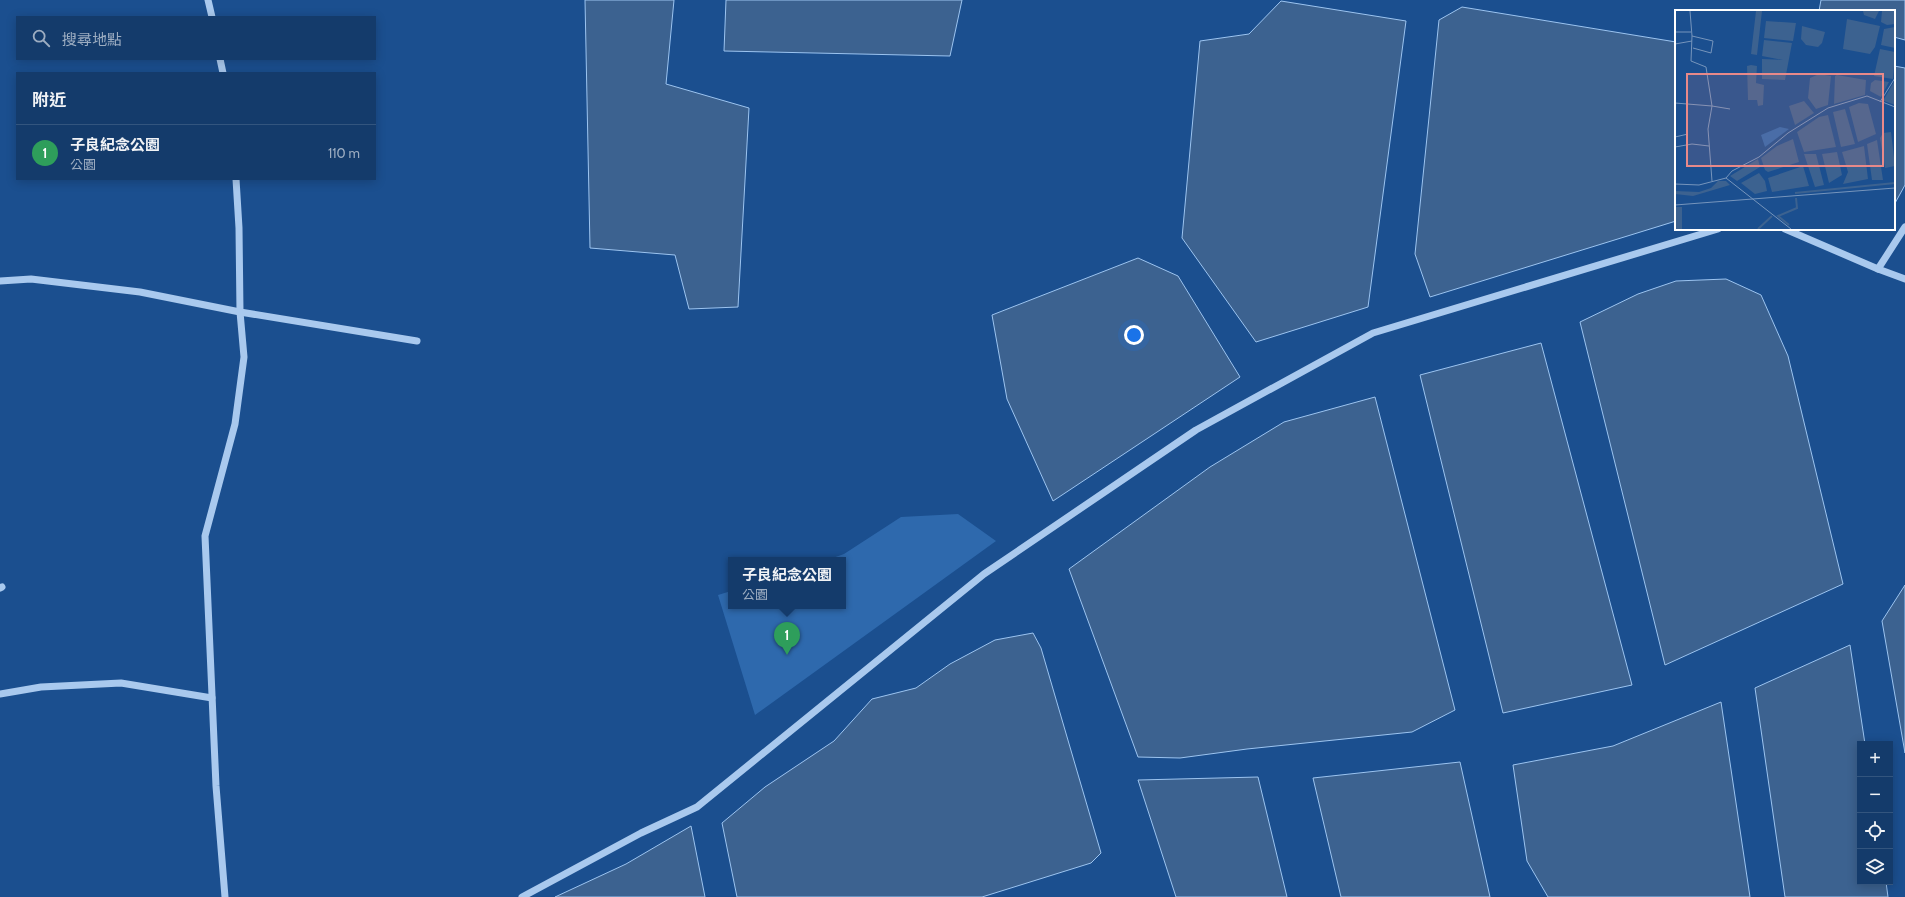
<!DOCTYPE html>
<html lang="zh-TW">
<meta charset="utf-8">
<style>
:root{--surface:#143b6b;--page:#214673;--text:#f1f3f6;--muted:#9dadc1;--line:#33557e;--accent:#ea580c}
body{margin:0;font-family:Cabin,"Noto Sans TC",sans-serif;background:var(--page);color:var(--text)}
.controls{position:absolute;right:12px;bottom:12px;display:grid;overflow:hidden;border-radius:0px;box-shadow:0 2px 10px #0003}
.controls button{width:36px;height:36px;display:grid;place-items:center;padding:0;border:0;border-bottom:1px solid var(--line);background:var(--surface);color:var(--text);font:20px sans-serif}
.you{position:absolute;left:1134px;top:335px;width:14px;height:14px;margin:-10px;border:3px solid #fff;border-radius:50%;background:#1a73e8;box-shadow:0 0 0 6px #1a73e833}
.badge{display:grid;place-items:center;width:26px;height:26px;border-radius:50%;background:var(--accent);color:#fff;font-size:13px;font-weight:700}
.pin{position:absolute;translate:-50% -33px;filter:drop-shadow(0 1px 2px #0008)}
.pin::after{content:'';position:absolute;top:21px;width:14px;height:12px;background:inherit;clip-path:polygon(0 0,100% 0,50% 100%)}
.popup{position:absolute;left:728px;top:557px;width:118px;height:52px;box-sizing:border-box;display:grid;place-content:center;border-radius:0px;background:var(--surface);filter:drop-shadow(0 1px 3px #0005);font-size:13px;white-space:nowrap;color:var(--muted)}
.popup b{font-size:15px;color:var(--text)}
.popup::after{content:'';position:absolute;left:50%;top:100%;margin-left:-8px;border:8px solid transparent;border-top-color:var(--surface)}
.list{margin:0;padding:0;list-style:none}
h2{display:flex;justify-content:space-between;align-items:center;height:52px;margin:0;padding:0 16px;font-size:17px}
h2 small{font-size:13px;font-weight:400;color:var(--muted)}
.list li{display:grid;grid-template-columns:26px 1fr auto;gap:12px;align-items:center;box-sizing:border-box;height:56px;padding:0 16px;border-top:1px solid var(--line)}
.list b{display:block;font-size:15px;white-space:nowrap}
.list p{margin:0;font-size:13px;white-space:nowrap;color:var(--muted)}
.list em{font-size:13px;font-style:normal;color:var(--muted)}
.icon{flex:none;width:22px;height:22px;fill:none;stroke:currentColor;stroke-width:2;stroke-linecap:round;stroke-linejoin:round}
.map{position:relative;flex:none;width:1905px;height:897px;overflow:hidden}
.search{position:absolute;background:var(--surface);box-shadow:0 2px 10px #0003;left:16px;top:16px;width:360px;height:44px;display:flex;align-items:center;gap:10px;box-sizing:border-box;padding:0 14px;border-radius:0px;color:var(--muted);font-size:15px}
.panel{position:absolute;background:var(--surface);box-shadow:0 2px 10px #0003;left:16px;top:72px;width:360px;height:108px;border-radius:0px}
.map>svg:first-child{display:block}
.green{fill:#2e69ad}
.water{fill:#3c6290;stroke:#9cc4f0}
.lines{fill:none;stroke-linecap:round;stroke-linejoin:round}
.minor{stroke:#a9c9ee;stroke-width:7}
.inset-river{fill:none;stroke:#3c6290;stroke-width:2}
.inset-road{fill:none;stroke:#7695bc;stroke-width:1}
.view{fill:#e88989;fill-opacity:0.15;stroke:#e88989;stroke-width:2}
.inset-edge{fill:none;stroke:#fff;stroke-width:2}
</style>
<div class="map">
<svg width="1905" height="897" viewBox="0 0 1905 897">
<rect width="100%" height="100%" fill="#1b4f8f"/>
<path class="green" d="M 958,514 L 996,541 L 755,715 L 718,595 L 731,591 L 731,606 L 843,606 L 843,560 L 827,560 L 844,554 L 901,517 Z"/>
<g class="water">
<path d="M 585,0 L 674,0 L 666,84 L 749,108 L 738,307 L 689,309 L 675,255 L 590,248 Z"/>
<path d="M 726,0 L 962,0 L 950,56 L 724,51 Z"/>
<path d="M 1821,0 L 1905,0 L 1905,40 L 1894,37 L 1894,11 L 1819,11 Z"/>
<path d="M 1281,1 L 1406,21 L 1368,307 L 1256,342 L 1182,238 L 1200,41 L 1249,34 Z"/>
<path d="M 1462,7 L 1676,42 L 1676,221 L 1430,297 L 1415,254 L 1439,20 Z"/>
<path d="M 1894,66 L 1905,68 L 1905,185 L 1894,205 Z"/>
<path d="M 1138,258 L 1178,276 L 1240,377 L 1053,501 L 1007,399 L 992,315 Z"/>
<path d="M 1726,279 L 1761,295 L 1788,356 L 1843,584 L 1665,665 L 1580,322 L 1638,294 L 1676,281 Z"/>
<path d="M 1541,343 L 1632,685 L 1503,713 L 1420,375 Z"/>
<path d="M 1375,397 L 1455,710 L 1412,732 L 1247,749 L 1180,758 L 1138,757 L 1069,569 L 1210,467 L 1284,422 Z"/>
<path d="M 1905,585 L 1905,753 L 1882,621 Z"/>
<path d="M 1033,633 L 1041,648 L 1101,853 L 1091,863 L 982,897 L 737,897 L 722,823 L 765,787 L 834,741 L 872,699 L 916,688 L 950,664 L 995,640 Z"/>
<path d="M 1850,645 L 1865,744 L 1860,744 L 1860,882 L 1886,882 L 1888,897 L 1785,897 L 1755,688 Z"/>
<path d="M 1721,702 L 1750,897 L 1548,897 L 1527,861 L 1513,765 L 1613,746 Z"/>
<path d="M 1460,762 L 1490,897 L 1341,897 L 1313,778 Z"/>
<path d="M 1258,777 L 1287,897 L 1176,897 L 1138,780 Z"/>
<path d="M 691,826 L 705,897 L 555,897 L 626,864 Z"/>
</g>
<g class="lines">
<g class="minor">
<path d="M 208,0 L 212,17"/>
<path d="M 220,59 L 223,73"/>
<path d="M 236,179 L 239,228 L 240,312 L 417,341"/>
<path d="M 1785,229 L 1878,269 L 1905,279"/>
<path d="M 1878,269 L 1905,227"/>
<path d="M 0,281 L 31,279 L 140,292 L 240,312 L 244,357 L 235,424 L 205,536 L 216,786 L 225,897"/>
<path d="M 0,588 L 2,587"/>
<path d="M 0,694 L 41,687 L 121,683 L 212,698"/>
<path d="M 522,897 L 641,833 L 697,807 L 984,574 L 1196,430 L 1373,333 L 1718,229"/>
</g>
</g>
<g transform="translate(1675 10)">
<rect width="220" height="220" fill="#1b4f8f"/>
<path d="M 105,117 L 114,119 L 90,137 L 86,125 Z" fill="#2e69ad"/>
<path d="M 81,1 L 87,1 L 82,45 L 76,44 ZM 188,1 L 204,1 L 200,9 L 189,5 ZM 207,1 L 220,1 L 220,14 L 212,15 L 206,12 ZM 172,9 L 205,16 L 200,37 L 195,44 L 168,39 ZM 91,11 L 121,13 L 118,31 L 89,28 ZM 127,16 L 150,22 L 147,33 L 143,37 L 131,35 L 126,29 ZM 220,17 L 220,38 L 206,35 L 209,19 ZM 89,30 L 117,33 L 110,70 L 87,69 L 87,49 L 108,50 L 87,46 ZM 205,39 L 220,42 L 218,69 L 199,66 ZM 76,55 L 82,56 L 81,73 L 89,75 L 88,95 L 83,96 L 82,90 L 73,90 L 72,56 ZM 144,64 L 156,66 L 153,95 L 141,99 L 133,88 L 135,68 ZM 162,65 L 191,70 L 190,85 L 159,94 L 160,66 ZM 200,70 L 214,72 L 206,87 L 195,81 L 196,73 ZM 220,70 L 220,95 L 209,91 L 209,89 ZM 129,91 L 139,103 L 120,115 L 114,96 ZM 184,93 L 193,94 L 201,124 L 183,132 L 174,97 ZM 170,99 L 180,134 L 166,137 L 158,102 ZM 153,105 L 161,137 L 129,142 L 122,122 L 144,107 ZM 216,122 L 220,156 L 210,158 L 205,128 L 208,123 ZM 118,129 L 124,152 L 93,162 L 90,160 L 86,148 L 102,136 ZM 202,130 L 208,170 L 197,170 L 192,134 ZM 189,136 L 193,169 L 168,174 L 173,162 L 167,142 ZM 162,142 L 167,165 L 154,173 L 147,144 ZM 129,144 L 141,144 L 149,175 L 140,177 ZM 83,149 L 85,157 L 62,171 L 55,166 ZM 128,156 L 134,176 L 97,182 L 93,168 ZM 84,163 L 90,171 L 92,181 L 80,184 L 66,173 ZM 43,171 L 51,171 L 55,175 L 18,186 L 0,184 L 0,181 L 24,182 L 36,178 ZM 0,197 L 7,197 L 7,219 L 0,219 Z" fill="#3c6290"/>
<path class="inset-river" d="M 120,183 L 220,173M 114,215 L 103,206 L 122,198 L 121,188M 83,219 L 97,206"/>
<path class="inset-road" d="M 15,1 L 17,26 L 16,51 L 31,57 L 37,96 L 55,99M 0,22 L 16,22M 17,26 L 38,31 L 36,43 L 18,38M 0,34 L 17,31M 205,92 L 220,68M 0,93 L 37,96 L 33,119 L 37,171M 0,127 L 13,124M 0,137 L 17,134 L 34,136M 51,168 L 57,161 L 84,147 L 113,123 L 153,98 L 192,86 L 220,97M 0,174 L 24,175 L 51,168 L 116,219M 0,195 L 220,178"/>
<path class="view" d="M 12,64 L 208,64 L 208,156 L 12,156 Z"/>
<rect width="220" height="220" class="inset-edge"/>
</g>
</svg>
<div class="controls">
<button>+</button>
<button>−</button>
<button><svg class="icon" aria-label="locate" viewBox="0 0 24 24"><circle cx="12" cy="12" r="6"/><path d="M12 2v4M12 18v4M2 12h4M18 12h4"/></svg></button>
<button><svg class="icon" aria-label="layers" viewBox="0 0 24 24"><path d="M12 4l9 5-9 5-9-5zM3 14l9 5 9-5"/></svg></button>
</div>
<div class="you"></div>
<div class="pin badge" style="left:787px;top:655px;background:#2e9e5b">1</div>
<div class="popup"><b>子良紀念公園</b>公園</div>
<div class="search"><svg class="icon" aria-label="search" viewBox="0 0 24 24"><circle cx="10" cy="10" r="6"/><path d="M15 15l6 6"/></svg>搜尋地點</div>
<section class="panel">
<h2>附近<small></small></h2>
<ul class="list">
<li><span class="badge" style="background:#2e9e5b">1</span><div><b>子良紀念公園</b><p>公園</p></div><em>110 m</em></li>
</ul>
</section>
</div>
